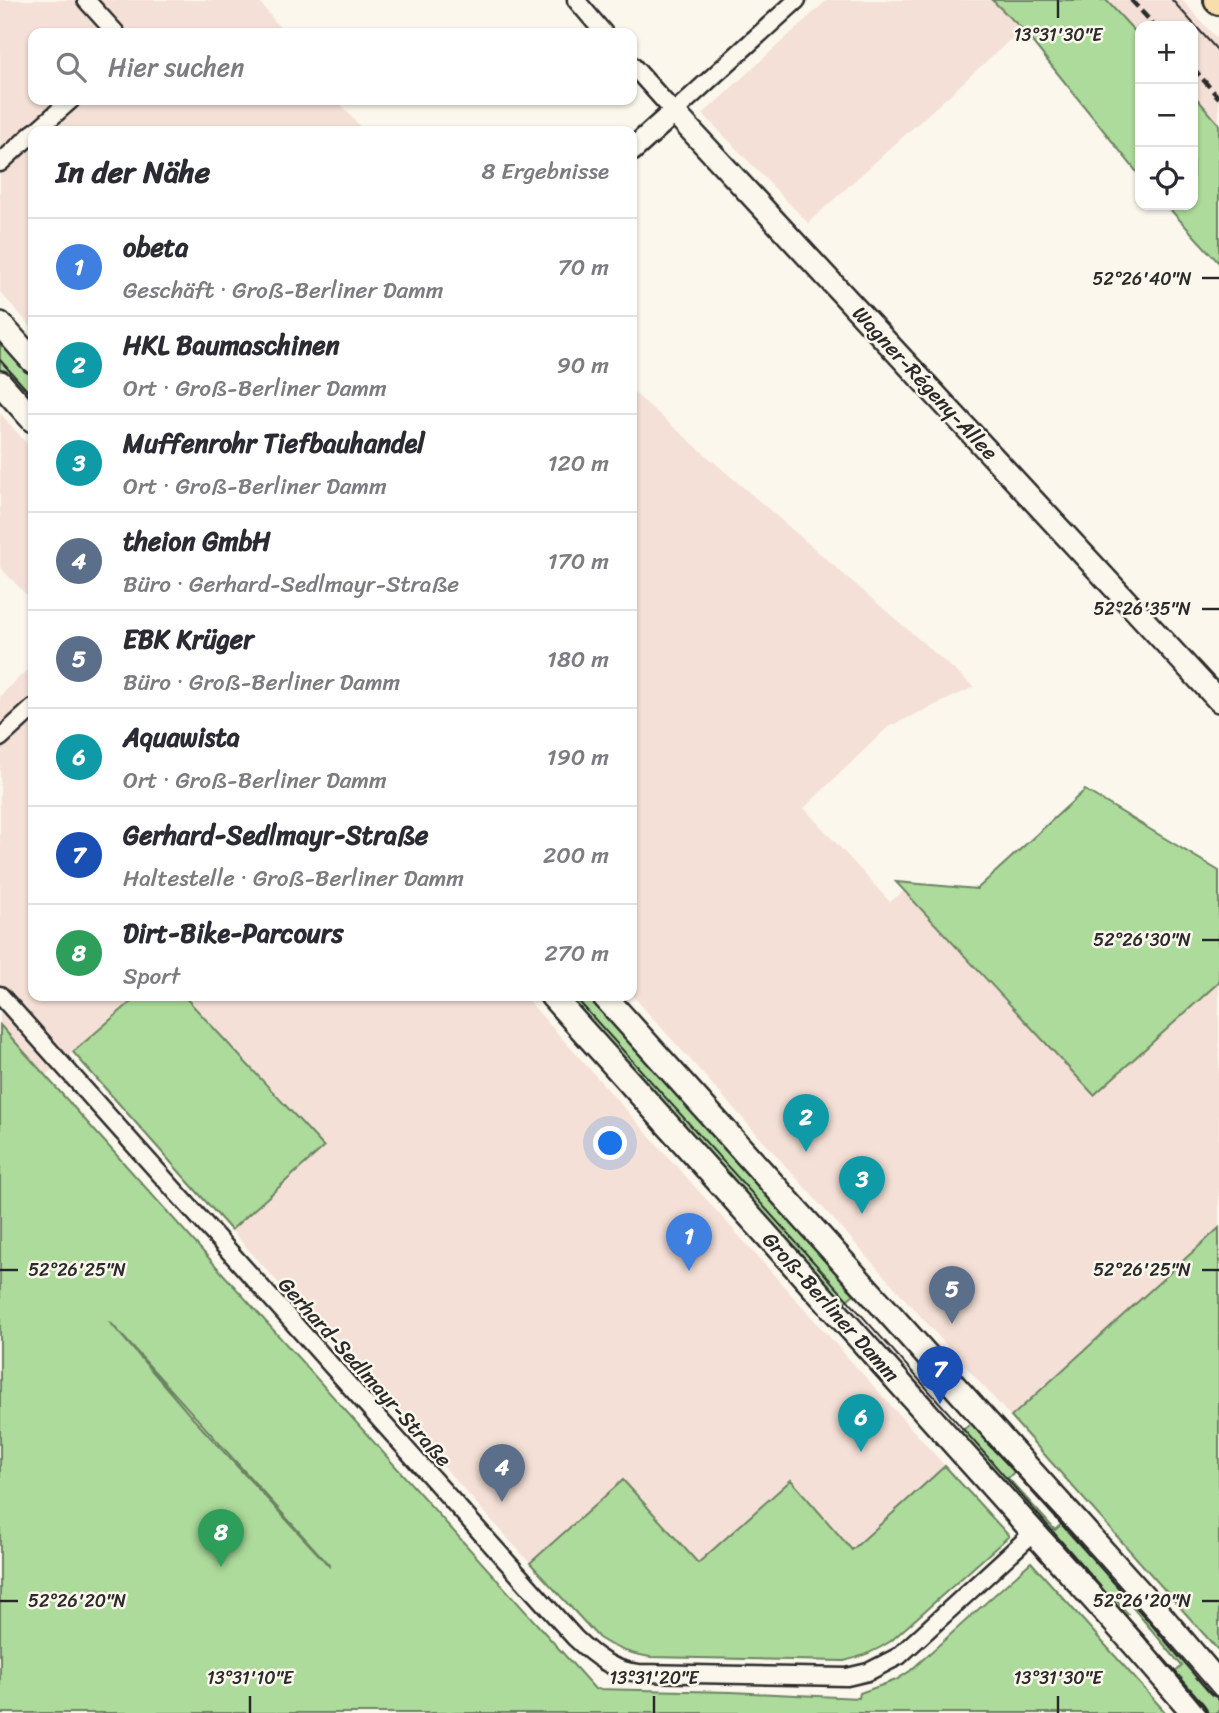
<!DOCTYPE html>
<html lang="de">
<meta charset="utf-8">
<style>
:root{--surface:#fff;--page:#f7f7f7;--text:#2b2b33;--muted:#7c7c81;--line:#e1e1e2;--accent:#2b2b2b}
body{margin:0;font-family:Sriracha,sans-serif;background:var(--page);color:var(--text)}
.controls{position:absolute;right:21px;top:21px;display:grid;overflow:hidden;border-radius:14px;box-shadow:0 2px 5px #0004}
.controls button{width:63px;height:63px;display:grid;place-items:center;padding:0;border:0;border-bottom:2px solid var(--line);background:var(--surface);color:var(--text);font:35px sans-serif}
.you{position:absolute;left:611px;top:1144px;width:24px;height:24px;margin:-18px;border:5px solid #fff;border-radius:50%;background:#1a73e8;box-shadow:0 0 0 10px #1a73e833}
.badge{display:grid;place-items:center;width:46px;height:46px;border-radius:50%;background:var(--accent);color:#fff;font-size:23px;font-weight:700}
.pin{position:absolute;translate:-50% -58px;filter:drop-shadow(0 2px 4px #0008)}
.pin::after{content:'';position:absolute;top:37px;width:24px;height:21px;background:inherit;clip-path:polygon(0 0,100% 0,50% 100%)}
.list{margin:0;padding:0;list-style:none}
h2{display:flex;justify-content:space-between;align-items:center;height:91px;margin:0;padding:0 28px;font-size:30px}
h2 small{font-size:23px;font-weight:400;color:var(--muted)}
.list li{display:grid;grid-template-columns:46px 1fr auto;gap:21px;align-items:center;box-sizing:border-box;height:98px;padding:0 28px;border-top:2px solid var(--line)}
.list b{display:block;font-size:26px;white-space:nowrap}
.list p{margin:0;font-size:23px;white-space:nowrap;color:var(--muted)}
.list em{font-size:23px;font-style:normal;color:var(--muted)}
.icon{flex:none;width:38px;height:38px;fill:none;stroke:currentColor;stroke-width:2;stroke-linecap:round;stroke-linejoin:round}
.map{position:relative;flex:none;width:1219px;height:1713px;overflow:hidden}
.search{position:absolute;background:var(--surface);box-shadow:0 2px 5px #0004;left:28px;top:28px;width:609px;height:77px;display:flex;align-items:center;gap:18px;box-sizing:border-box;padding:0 24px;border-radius:14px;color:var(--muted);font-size:26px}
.panel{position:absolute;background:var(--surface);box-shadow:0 2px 5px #0004;left:28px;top:126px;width:609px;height:875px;border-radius:14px}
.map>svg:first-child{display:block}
.built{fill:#f4e0d6}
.green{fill:#addb9b;stroke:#6c8363;stroke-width:2;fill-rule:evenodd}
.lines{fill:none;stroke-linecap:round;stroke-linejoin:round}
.minor-casing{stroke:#2b2b2b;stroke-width:21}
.tertiary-casing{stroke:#2b2b2b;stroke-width:26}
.secondary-casing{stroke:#2b2b2b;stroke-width:28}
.primary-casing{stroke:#2b2b2b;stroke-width:32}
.minor{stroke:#fbf7ec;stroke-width:16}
.tertiary{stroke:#fbf7ec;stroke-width:21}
.secondary{stroke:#fbf7ec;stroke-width:23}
.primary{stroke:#f8deab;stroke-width:26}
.tram{stroke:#2b2b2b;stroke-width:2}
.rail{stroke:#2b2b2b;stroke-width:4.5;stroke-dasharray:10 5;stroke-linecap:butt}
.ticks{fill:none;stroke:#2b2b2b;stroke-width:2.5}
.labels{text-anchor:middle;stroke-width:5;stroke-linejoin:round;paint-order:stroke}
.street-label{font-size:21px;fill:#2b2b2b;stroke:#fbf7ec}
.ticks-label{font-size:18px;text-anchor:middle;fill:#2b2b2b;stroke:#fbf7ec;stroke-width:5;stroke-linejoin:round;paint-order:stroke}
</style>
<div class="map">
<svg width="1219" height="1713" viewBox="0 0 1219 1713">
<rect width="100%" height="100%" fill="#fbf7ec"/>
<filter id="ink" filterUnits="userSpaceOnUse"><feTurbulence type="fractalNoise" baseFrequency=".0143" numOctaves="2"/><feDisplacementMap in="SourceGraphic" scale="14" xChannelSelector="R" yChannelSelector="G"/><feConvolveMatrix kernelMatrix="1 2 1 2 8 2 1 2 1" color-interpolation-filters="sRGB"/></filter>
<g filter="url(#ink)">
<g class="built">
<path d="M 0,0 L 258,0 L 284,33 L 33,33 L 33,100 L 337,100 L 364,131 L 33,131 L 33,329 L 0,292 Z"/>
<path d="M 827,0 L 992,0 L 1022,29 L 808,223 L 703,114 Z"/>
<path d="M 1106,0 L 1182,0 L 1219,41 L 1219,123 L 1193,94 L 1193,26 L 1140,26 L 1140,37 Z"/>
<path d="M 632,391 L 974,687 L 888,727 L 804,808 L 890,902 L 904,891 L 1094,1095 L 1219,982 L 1219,1228 L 1011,1417 L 632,995 Z"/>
<path d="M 0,413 L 33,451 L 33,602 L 0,567 Z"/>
<path d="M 33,664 L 33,996 L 138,996 L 45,1076 L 0,1025 L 0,696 Z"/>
<path d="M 184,996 L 524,996 L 945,1466 L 851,1550 L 791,1480 L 698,1564 L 623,1480 L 530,1563 L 231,1230 L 324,1147 Z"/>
</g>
<g class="green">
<path d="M 992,0 L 1106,0 L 1140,37 L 1140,176 L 1022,29 Z"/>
<path d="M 1193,94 L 1219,124 L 1219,263 L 1166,205 L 1193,205 Z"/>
<path d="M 0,334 L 33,372 L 33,409 L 0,372 Z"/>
<path d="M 1085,790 L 1219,871 L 1219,982 L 1094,1095 L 896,882 L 977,889 Z"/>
<path d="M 138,996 L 184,996 L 324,1147 L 231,1230 L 73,1052 Z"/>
<path d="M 561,996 L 594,996 L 853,1282 L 847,1287 L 854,1294 L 840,1306 Z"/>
<path d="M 0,1025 L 595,1689 L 731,1692 L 859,1698 L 860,1693 L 896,1680 L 910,1671 L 1031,1562 L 1166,1713 L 0,1713 ZM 109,1321 L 329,1565 L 329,1566 L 189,1414 Z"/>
<path d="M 1219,1228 L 1219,1651 L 1011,1417 Z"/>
<path d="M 975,1419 L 1019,1467 L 1008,1478 L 1055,1530 L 1066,1520 L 1219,1692 L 1219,1713 L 1203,1713 L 1172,1675 L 1182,1666 L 1123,1596 L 1117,1601 L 1128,1614 L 1122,1619 L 957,1436 Z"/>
<path d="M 945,1466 L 1009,1536 L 891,1641 C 876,1651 862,1657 844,1661 L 650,1657 C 630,1654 615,1649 599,1638 L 530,1563 L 623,1480 L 698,1563 L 791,1480 L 852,1550 Z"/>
</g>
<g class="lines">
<defs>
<g id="minor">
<path d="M 86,0 L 116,33"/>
<path d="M 576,0 L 604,33"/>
<path d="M 632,65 L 674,112 L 797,0"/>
<path d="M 36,131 L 71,100"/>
<path d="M 0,163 L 33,133"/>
<path d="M 0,738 L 33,708"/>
<path d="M 0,995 L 575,1638 C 594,1656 613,1671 639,1673 L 847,1677 L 868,1672 L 899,1656 L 1034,1532"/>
</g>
<path id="tertiary" d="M 632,150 L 674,112 L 1219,701"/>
<g id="secondary">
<path d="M 0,324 L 33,361"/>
<path d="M 0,383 L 33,420"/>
<path d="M 552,996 L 1134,1644 L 1194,1713"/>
<path d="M 604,996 L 1162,1617 L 1219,1684"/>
</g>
<path id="primary" d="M 1218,0 L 1219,1"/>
</defs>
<use href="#minor" class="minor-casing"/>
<use href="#tertiary" class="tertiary-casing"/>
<use href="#secondary" class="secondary-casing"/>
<use href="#primary" class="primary-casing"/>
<use href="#minor" class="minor"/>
<use href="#tertiary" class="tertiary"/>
<use href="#secondary" class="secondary"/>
<use href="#primary" class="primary"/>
<g class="tram">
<path d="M 1172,0 L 1219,52"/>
<path d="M 0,360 L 33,397"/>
<path d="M 574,996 C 787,1233 1003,1468 1208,1713"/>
<path d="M 986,1442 C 1067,1525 1144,1612 1219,1700"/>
</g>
<g class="rail">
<path d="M 1131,0 L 1155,26"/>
<path d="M 1193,68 L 1219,98"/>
</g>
</g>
</g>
<path class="ticks" d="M 1058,0 L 1058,18M 1202,278 L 1219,278M 1202,609 L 1219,609M 1202,940 L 1219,940M 0,1270 L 18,1270M 1202,1270 L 1219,1270M 0,1601 L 18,1601M 1202,1601 L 1219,1601M 250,1696 L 250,1713M 654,1696 L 654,1713M 1058,1696 L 1058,1713"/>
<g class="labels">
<g class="street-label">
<text transform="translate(925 383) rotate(47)" y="7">Wagner-Régeny-Allee</text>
<text transform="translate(831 1307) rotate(48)" y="7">Groß-Berliner Damm</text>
<text transform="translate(365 1372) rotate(48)" y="7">Gerhard-Sedlmayr-Straße</text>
</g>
</g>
<g class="ticks-label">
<text x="1058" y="41">13°31'30"E</text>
<text x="1142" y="285">52°26'40"N</text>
<text x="1142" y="615">52°26'35"N</text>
<text x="1142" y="946">52°26'30"N</text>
<text x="77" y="1276">52°26'25"N</text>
<text x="1142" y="1276">52°26'25"N</text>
<text x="77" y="1607">52°26'20"N</text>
<text x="1142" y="1607">52°26'20"N</text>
<text x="250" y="1684">13°31'10"E</text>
<text x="654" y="1684">13°31'20"E</text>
<text x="1058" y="1684">13°31'30"E</text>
</g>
</svg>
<div class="controls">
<button>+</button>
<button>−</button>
<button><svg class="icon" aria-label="locate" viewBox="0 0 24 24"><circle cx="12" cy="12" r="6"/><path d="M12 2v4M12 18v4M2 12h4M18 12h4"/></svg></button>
</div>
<div class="you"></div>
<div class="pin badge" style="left:689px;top:1271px;background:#3f7fe0">1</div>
<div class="pin badge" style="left:806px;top:1152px;background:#0f9aa8">2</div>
<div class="pin badge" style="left:862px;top:1214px;background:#0f9aa8">3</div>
<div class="pin badge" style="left:502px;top:1502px;background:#5c6f8a">4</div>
<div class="pin badge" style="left:952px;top:1324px;background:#5c6f8a">5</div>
<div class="pin badge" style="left:861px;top:1452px;background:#0f9aa8">6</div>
<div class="pin badge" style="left:940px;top:1404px;background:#1a4fb4">7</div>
<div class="pin badge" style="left:221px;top:1567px;background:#2e9e5b">8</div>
<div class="search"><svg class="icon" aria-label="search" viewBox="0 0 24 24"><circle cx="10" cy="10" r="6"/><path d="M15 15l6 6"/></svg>Hier suchen</div>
<section class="panel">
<h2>In der Nähe<small>8 Ergebnisse</small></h2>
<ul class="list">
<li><span class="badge" style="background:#3f7fe0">1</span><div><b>obeta</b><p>Geschäft · Groß-Berliner Damm</p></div><em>70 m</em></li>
<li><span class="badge" style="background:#0f9aa8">2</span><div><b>HKL Baumaschinen</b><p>Ort · Groß-Berliner Damm</p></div><em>90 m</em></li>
<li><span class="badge" style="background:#0f9aa8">3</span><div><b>Muffenrohr Tiefbauhandel</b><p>Ort · Groß-Berliner Damm</p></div><em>120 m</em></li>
<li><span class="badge" style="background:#5c6f8a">4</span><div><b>theion GmbH</b><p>Büro · Gerhard-Sedlmayr-Straße</p></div><em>170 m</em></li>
<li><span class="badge" style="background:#5c6f8a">5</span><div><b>EBK Krüger</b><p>Büro · Groß-Berliner Damm</p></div><em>180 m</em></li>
<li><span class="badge" style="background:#0f9aa8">6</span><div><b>Aquawista</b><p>Ort · Groß-Berliner Damm</p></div><em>190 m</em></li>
<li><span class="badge" style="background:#1a4fb4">7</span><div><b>Gerhard-Sedlmayr-Straße</b><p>Haltestelle · Groß-Berliner Damm</p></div><em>200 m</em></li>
<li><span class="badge" style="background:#2e9e5b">8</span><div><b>Dirt-Bike-Parcours</b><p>Sport</p></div><em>270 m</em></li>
</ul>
</section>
</div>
